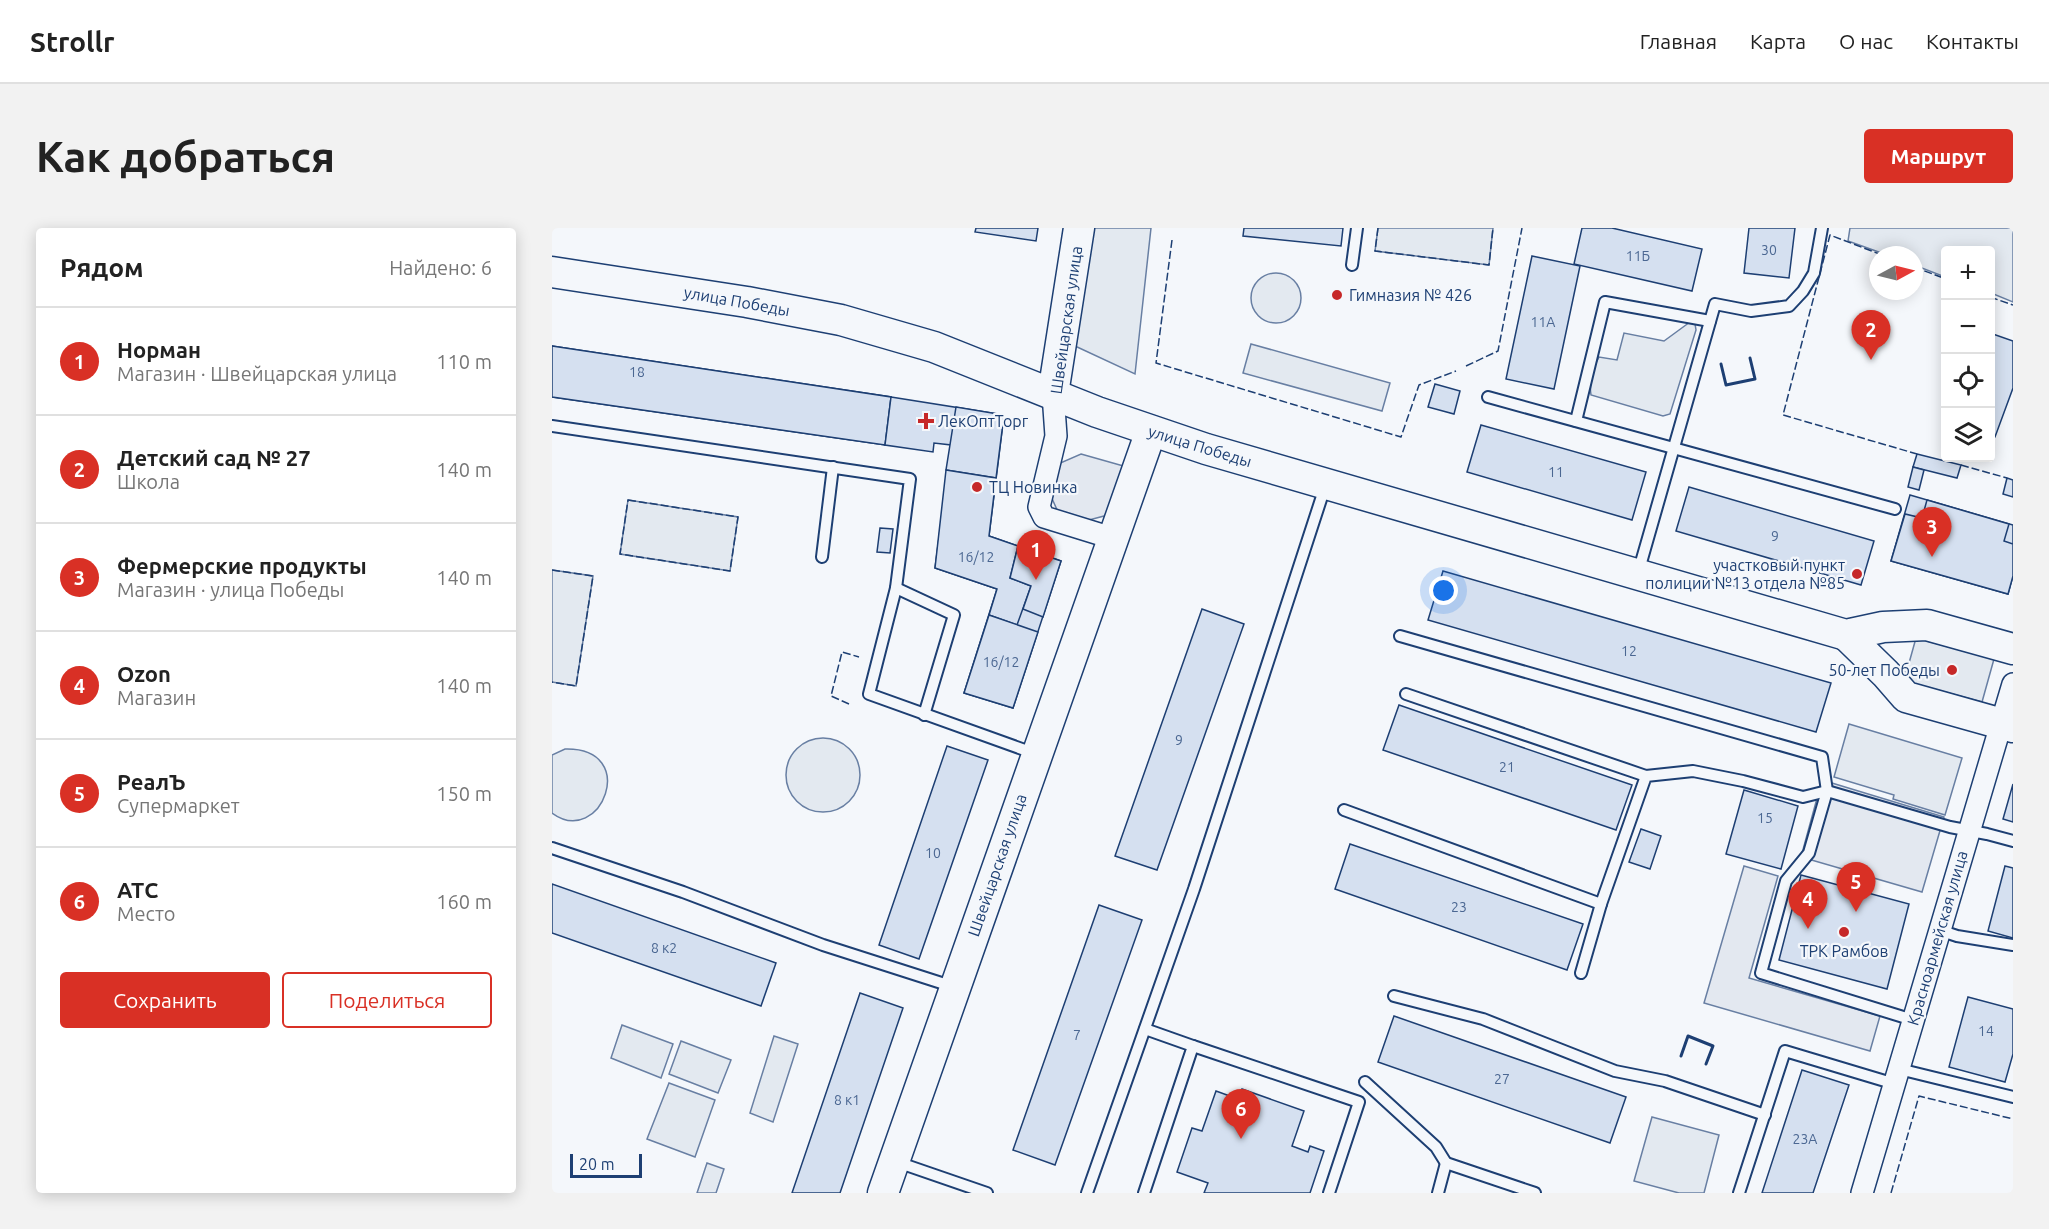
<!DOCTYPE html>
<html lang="ru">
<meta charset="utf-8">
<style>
:root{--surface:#fff;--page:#f2f2f2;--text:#222;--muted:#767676;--line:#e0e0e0;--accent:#d93025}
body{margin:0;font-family:Ubuntu,sans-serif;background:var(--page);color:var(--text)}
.controls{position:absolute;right:18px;top:18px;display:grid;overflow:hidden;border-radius:6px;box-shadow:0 3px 15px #0003}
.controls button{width:54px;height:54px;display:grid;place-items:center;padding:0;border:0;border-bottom:2px solid var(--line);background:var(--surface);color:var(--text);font:30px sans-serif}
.compass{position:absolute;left:1317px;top:18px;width:54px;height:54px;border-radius:50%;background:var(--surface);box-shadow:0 3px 15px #0003;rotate:83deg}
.scale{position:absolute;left:18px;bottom:15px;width:72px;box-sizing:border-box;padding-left:6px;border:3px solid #1d3f73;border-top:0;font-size:16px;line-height:21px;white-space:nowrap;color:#1d3f73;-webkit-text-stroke:4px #f4f7fb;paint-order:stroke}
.you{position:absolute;left:892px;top:363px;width:21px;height:21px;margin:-15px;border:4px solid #fff;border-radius:50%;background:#1a73e8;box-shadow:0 0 0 9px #1a73e833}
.badge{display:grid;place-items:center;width:39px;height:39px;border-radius:50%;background:var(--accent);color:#fff;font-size:20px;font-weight:700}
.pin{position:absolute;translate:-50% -50px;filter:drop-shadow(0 2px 3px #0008)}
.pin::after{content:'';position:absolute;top:32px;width:21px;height:18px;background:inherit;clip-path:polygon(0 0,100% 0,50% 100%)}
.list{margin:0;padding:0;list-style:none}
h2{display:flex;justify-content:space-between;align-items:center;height:78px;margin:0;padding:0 24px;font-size:26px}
h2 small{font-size:20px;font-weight:400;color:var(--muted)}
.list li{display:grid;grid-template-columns:39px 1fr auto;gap:18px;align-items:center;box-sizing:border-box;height:108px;padding:0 24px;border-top:2px solid var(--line)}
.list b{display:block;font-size:22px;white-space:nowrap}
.list p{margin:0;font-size:20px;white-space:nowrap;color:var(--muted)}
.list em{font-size:20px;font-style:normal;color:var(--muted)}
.actions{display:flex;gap:12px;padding:18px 24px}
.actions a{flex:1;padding:14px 0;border:2px solid var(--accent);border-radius:6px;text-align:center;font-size:21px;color:var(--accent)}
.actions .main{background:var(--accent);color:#fff}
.icon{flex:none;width:33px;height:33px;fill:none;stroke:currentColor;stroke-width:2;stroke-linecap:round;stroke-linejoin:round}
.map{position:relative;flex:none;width:1461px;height:965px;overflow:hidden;border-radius:6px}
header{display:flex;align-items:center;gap:36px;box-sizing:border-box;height:84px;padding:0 30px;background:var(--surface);border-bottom:2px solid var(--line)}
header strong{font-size:28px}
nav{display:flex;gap:33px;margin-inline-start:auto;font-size:21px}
.intro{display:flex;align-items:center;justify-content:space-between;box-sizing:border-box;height:144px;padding:0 36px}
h1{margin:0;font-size:42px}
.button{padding:15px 27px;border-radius:6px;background:var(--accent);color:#fff;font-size:21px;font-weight:700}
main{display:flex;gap:36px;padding:0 36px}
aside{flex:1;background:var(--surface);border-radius:6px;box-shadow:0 3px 15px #0003}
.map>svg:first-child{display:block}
.green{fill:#e3e9f0;stroke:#687fa3;stroke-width:1.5}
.parking{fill:#e3e8f0;stroke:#687fa3;stroke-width:1.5}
.building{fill:#d5e0f0;stroke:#1d3f73;stroke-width:1.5}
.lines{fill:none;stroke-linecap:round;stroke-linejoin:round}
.lane-casing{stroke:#1d3f73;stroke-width:14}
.street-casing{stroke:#1d3f73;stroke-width:24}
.secondary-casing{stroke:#1d3f73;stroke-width:33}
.lane{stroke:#f4f7fb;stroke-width:10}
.street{stroke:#f4f7fb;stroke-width:21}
.secondary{stroke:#f4f7fb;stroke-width:30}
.fence{stroke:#1d3f73;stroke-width:1.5;stroke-dasharray:8 3;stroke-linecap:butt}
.wall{stroke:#1d3f73;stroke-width:3}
.poi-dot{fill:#c62828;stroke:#f4f7fb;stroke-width:2}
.labels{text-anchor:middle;stroke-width:4.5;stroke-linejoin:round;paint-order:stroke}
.number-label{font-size:14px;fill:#4b6792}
.poi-label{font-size:16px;fill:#1d3f73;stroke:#f4f7fb;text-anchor:start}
.street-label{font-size:16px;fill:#1d3f73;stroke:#f4f7fb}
</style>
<header>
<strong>Strollr</strong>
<nav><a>Главная</a><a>Карта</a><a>О нас</a><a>Контакты</a></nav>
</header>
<div class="intro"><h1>Как добраться</h1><a class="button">Маршрут</a></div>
<main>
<aside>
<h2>Рядом<small>Найдено: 6</small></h2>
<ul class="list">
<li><span class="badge">1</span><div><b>Норман</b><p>Магазин · Швейцарская улица</p></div><em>110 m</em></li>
<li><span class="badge">2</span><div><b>Детский сад № 27</b><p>Школа</p></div><em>140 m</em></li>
<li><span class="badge">3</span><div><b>Фермерские продукты</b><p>Магазин · улица Победы</p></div><em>140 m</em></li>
<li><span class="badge">4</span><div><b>Ozon</b><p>Магазин</p></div><em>140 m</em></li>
<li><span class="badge">5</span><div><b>РеалЪ</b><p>Супермаркет</p></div><em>150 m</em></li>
<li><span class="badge">6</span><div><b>АТС</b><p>Место</p></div><em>160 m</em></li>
</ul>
<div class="actions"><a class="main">Сохранить</a><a>Поделиться</a></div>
</aside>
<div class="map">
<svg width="1461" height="965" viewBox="0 0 1461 965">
<rect width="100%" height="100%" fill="#f4f7fb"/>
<g class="green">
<path d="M 541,0 L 599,0 L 583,146 L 523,118 Z"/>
<path d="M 826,0 L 941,0 L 937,37 L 823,23 Z"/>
<path d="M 1298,0 L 1461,0 L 1461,74 L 1439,65 L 1438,22 L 1394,22 L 1393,49 L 1362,37 L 1362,27 L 1335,27 L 1296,13 Z"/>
<circle cx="724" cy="70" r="25"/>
<path d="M 1138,94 L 1143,96 L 1144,102 L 1118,186 L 1111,188 L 1039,167 C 1037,156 1041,139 1047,129 L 1065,132 L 1072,105 L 1112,113 Z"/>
<path d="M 699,116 L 838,155 L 830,183 L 691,145 Z"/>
<path d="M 76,272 L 186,289 L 178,343 L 68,326 Z"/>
<path d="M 0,342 L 41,348 L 24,458 L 0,454 Z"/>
<path d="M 1364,410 L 1442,431 L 1430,474 L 1352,453 Z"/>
<path d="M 1297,496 L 1410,530 L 1393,587 L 1341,571 L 1342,567 L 1282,549 Z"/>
<circle cx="271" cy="547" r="37"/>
<path d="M 13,521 C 89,519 49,621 0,585 L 0,527 Z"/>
<path d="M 70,797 L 121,816 L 109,850 L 59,830 Z"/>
<path d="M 222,808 L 246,816 L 221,894 L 198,885 Z"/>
<path d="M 129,813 L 179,832 L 166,865 L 117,846 Z"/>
<path d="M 117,855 L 163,872 L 143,929 L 95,911 Z"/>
<path d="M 1100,889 L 1167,907 L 1152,965 L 1127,965 L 1082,953 Z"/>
<path d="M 155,935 L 172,941 L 164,965 L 145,965 Z"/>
</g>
<g class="parking">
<path d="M 529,226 L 575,239 L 559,282 L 552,288 L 537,292 L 506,284 L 498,266 L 506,236 Z"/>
<path d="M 1270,552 L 1392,589 L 1370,664 L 1249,629 Z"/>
<path d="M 1192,638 L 1226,648 L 1197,750 L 1328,788 L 1318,823 L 1152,775 Z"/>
</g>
<g class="building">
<path d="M 424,0 L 486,0 L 484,13 L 423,4 Z"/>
<path d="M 692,0 L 791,0 L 789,18 L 691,8 Z"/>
<path d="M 1030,0 L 1060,0 L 1150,21 L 1140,63 L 1022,36 Z"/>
<path d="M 1197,0 L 1243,0 L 1237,50 L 1192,45 Z"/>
<path d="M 980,28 L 1028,38 L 1002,161 L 954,151 Z"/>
<path d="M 1438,105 L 1461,113 L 1461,160 L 1443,209 L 1438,208 Z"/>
<path d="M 0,118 L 339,169 L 333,217 L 0,169 Z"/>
<path d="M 0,118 L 339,169 L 333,217 L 0,169 Z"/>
<path d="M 883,156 L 908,163 L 902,186 L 876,179 Z"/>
<path d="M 339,169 L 452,187 L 437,308 L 509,333 L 461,480 L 412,465 L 445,361 L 383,340 L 399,217 L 382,215 L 381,224 L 333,217 Z"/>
<path d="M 404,179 L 452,187 L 444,250 L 394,242 Z"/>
<path d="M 929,197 L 1094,244 L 1080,292 L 915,244 Z"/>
<path d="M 1365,226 L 1409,237 L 1405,250 L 1361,239 Z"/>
<path d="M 1361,239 L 1372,242 L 1367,262 L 1356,259 Z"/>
<path d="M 394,242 L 444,250 L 437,308 L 466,318 L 458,350 L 479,358 L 465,397 L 437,387 L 445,361 L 383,340 Z"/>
<path d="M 1455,250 L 1461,252 L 1461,269 L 1451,266 Z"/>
<path d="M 1137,259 L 1322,313 L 1309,357 L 1124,303 Z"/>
<path d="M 1358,267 L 1461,297 L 1461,348 L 1456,366 L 1339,333 Z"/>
<path d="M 1375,272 L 1457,296 L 1452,313 L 1461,316 L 1461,348 L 1456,366 L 1339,333 L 1353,286 L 1370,290 Z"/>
<path d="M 328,300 L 341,301 L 338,325 L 325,324 Z"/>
<path d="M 466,318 L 509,333 L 491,389 L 471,381 L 479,358 L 458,350 Z"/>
<path d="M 891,343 L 1279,455 L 1264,504 L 876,392 Z"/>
<path d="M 650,381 L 692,396 L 605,642 L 563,628 Z"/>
<path d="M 437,387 L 486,404 L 461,480 L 412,465 Z"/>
<path d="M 847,477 L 1080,557 L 1064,602 L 831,522 Z"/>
<path d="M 395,518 L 436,532 L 367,731 L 327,717 Z"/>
<path d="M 1461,556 L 1461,594 L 1451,591 Z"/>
<path d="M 1192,562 L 1246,578 L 1229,641 L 1174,626 Z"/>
<path d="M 1089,601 L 1109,608 L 1098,641 L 1077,634 Z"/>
<path d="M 798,616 L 1031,696 L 1015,742 L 783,661 Z"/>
<path d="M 1453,638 L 1461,640 L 1461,710 L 1436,703 Z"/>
<path d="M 1249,647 L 1357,676 L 1335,761 L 1227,732 Z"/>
<path d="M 0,656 L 224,735 L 209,778 L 0,705 Z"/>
<path d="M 547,677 L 590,692 L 503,937 L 461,922 Z"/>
<path d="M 308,765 L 351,780 L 288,965 L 240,965 Z"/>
<path d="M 1416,769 L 1461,781 L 1461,826 L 1453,854 L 1397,839 Z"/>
<path d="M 842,788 L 1074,869 L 1058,915 L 826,834 Z"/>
<path d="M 1250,842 L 1297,857 L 1261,965 L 1210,965 Z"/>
<path d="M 690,861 L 752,883 L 740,918 L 756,924 L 758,918 L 772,923 L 758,965 L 652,965 L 656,955 L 625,944 L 640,900 L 650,903 L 664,863 L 686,871 Z"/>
</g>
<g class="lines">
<defs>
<g id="lane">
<path d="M 800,37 L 805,0"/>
<path d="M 936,169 L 1343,281"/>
<path d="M 1024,193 L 1053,74 L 1158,93"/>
<path d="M 0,198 L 358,251 L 344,360 L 317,466 L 484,526"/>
<path d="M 270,329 L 281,239"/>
<path d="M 1086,345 L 1163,76 L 1199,83 L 1237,78 L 1251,63 L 1262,45 L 1270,0"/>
<path d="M 344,360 L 402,387 L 372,487"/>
<path d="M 848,408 L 1270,529 L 1275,563 L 1257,625 L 1234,653 L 1209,745 L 1361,792"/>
<path d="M 854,466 L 1094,548"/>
<path d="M 792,582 L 1049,676"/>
<path d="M 0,620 L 131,664 L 271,717 L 402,759"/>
<path d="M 1387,702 L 1405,708 L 1461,717"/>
<path d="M 1029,745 L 1049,676 L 1094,548 L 1141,543 L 1191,553 L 1251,569 L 1275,563 L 1398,599 L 1435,606 L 1461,613"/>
<path d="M 842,768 L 931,791 L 1063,843 L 1113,853 L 1213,887"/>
<path d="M 641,818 L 807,874 L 777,965"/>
<path d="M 1347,841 L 1461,869"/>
<path d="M 813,854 L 884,919 L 894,935"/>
<path d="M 345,934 L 435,965"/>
<path d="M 535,965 L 642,661 L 773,259"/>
<path d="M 592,965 L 641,818 L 593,801"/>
<path d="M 886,965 L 894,935 L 983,965"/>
<path d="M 1187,965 L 1233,823 L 1343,856"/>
</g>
<g id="street">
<path d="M 501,166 L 504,208 L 487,279 L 492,289 L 560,310"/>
<path d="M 1310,965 L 1461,456"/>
</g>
<g id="secondary">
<path d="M 0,44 L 195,74 L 289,92 L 382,119 L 545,184 L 654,221 L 1294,407 L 1331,399 L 1375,397 L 1461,421"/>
<path d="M 501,166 L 527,0"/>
<path d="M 1294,407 L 1334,446 L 1354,469 L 1461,499"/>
<path d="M 331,965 L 599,203"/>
</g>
</defs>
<use href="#lane" class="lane-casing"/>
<use href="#street" class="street-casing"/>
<use href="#secondary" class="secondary-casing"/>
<use href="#lane" class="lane"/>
<use href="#street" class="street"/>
<use href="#secondary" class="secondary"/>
<g class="fence">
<path d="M 826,0 L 823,23 L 937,37 L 941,0"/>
<path d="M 620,12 L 604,135 L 849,209 L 867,157 L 904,143"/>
<path d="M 1330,27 L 1278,7 L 1231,187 L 1365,226"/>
<path d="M 1362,39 L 1394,51"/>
<path d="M 1438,69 L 1461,77"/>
<path d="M 914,138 L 946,123 L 970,0"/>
<path d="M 1409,237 L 1455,250"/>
<path d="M 76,272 L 186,289 L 178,343 L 68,326 Z"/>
<path d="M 0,342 L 41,348 L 24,458 L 0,454"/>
<path d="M 297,476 L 279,468 L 290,424 L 307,429"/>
<path d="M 1339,965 L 1367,868 L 1461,891"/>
</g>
<g class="wall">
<path d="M 1169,136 L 1174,157 L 1203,151 L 1198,130"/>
<path d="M 1129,828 L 1136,808 L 1161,818 L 1154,836"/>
</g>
</g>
<g class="poi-dot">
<circle cx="785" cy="67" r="6"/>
<path d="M371 184h6v6h6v6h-6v6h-6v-6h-6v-6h6z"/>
<circle cx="425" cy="259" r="6"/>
<circle cx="1305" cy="346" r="6"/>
<circle cx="1400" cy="442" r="6"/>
<circle cx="1292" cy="704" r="6"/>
</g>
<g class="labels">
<g class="number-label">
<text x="1217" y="27">30</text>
<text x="1086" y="33">11Б</text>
<text x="991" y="99">11А</text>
<text x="85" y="149">18</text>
<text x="1004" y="249">11</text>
<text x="1223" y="313">9</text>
<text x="424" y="334">16/12</text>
<text x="1077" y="428">12</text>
<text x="449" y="439">16/12</text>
<text x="627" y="517">9</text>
<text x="955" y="544">21</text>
<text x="1213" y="595">15</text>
<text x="381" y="630">10</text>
<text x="907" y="684">23</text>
<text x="112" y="725">8 к2</text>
<text x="1434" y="808">14</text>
<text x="525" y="812">7</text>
<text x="950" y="856">27</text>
<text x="295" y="877">8 к1</text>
<text x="1253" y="916">23А</text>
</g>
<g class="poi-label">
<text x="797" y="73">Гимназия № 426</text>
<text x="386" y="199">ЛекОптТорг</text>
<text x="437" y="265">ТЦ Новинка</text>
<text x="1293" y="343" text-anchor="end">участковый пункт<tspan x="1293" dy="18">полиции №13 отдела №85</tspan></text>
<text x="1388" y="448" text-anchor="end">50-лет Победы</text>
<text x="1292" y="729" text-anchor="middle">ТРК Рамбов</text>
</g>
<g class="street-label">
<text transform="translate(185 73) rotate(10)" y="6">улица Победы</text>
<text transform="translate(514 92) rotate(-82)" y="6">Швейцарская улица</text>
<text transform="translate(648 218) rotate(17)" y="6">улица Победы</text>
<text transform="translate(445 637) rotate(-71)" y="6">Швейцарская улица</text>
<text transform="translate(1385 710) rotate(-74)" y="6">Красноармейская улица</text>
</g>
</g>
</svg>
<div class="controls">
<button>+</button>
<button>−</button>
<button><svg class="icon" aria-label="locate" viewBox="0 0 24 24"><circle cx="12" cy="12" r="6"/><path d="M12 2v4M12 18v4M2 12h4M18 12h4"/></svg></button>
<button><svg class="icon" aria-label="layers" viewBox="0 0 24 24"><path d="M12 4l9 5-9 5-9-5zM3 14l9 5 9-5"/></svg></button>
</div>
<svg class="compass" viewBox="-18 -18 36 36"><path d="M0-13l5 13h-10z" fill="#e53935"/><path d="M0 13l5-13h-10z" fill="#767676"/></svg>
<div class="scale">20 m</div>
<div class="you"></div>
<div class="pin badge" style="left:484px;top:352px">1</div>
<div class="pin badge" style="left:1319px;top:132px">2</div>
<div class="pin badge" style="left:1380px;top:329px">3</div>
<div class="pin badge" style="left:1256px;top:701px">4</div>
<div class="pin badge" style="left:1304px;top:684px">5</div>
<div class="pin badge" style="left:689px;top:911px">6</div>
</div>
</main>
